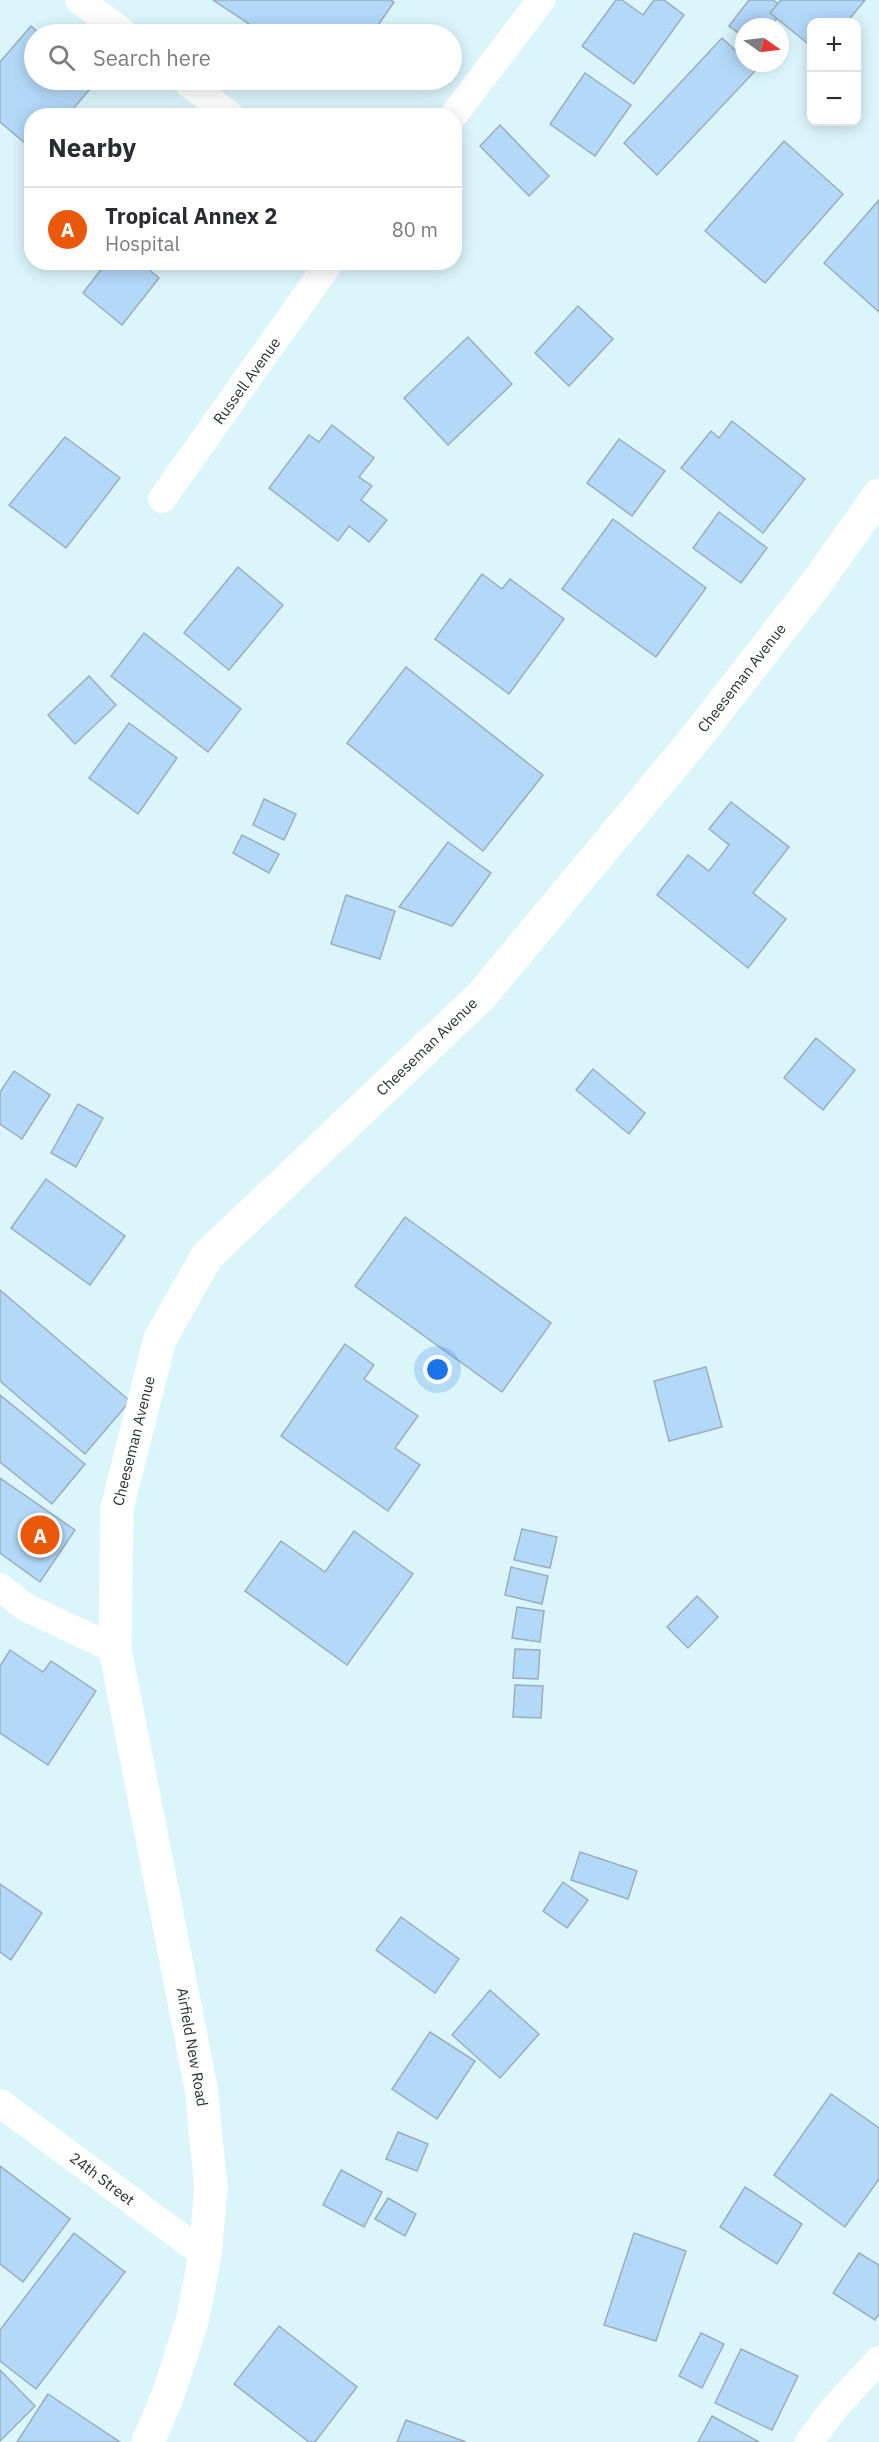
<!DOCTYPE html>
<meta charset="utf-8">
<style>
:root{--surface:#fff;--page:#f2f2f3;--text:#2b2b33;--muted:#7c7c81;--line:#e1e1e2;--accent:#ea580c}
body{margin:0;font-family:"IBM Plex Sans",sans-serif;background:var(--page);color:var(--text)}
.controls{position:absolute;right:18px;top:18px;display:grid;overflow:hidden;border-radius:12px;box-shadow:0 3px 15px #0003}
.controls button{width:54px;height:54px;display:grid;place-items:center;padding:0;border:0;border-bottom:2px solid var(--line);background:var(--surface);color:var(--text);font:30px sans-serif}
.compass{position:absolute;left:735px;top:18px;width:54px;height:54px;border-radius:50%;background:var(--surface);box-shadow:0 3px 15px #0003;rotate:104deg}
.you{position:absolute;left:438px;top:1370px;width:21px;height:21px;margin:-15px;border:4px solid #fff;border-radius:50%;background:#1a73e8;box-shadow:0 0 0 9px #1a73e833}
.badge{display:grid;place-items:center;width:39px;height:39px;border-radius:50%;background:var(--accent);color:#fff;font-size:20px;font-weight:700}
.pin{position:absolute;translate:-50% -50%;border:3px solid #fff;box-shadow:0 2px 6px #0006}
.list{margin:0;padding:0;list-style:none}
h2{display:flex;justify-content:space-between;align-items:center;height:78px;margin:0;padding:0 24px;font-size:26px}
h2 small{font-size:20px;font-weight:400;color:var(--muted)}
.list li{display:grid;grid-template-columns:39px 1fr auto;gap:18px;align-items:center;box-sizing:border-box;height:84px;padding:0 24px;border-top:2px solid var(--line)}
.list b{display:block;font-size:22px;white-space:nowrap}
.list p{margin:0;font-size:20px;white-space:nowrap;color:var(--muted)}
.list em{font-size:20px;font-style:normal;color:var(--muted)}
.icon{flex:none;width:33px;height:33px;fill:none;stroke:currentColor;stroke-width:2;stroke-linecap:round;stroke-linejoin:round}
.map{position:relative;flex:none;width:879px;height:2442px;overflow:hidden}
.search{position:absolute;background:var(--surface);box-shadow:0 3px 15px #0003;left:24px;top:24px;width:438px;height:66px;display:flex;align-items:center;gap:15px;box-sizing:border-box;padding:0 21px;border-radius:33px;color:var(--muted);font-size:22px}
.panel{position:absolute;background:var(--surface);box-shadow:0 3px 15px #0003;left:24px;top:108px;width:438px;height:162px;border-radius:24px}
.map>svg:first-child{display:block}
.building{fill:#b3d8f8;stroke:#9cadbc;stroke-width:1.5}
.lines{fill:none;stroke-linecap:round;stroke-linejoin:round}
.street{stroke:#fff;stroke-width:28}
.secondary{stroke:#fff;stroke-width:33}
.labels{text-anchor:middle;stroke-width:4.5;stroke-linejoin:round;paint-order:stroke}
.street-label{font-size:15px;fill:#283234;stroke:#fdfdfd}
</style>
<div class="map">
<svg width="879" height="2442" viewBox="0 0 879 2442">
<rect width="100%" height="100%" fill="#dbf6fb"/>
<g class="building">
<path d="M 213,0 L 390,0 L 394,2 L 372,34 L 264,34 Z"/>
<path d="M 616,0 L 622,0 L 643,15 L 654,0 L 664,0 L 684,15 L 634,84 L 582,46 Z"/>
<path d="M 749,0 L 773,0 L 784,8 L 771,27 L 744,27 L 744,37 L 729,26 Z"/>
<path d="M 781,0 L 865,0 L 847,22 L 812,22 L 812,47 L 770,13 Z"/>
<path d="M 31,26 L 40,34 L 34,34 L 34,80 L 92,80 L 96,82 L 67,116 L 32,116 L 32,149 L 0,122 L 0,62 Z"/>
<path d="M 722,38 L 744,58 L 744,63 L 749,63 L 756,70 L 657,175 L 624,143 Z"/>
<path d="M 585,73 L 631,105 L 595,156 L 550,124 Z"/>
<path d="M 500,125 L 549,176 L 529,196 L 480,146 Z"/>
<path d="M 784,141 L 843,194 L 765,283 L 705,231 Z"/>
<path d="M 879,200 L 879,312 L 824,263 Z"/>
<path d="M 107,262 L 140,262 L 159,278 L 122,325 L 83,293 Z"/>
<path d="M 578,306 L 613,339 L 569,386 L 535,353 Z"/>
<path d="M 468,337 L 512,384 L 448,445 L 404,398 Z"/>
<path d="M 732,421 L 805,479 L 763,533 L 681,468 L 711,431 L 719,438 Z"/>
<path d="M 332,425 L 374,458 L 359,477 L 372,486 L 361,500 L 387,520 L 369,542 L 349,526 L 338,541 L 269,488 L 309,435 L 319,442 Z"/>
<path d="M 65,437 L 120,478 L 66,548 L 9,505 Z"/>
<path d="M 619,439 L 665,471 L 632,516 L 587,483 Z"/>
<path d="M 719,512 L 767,548 L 741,583 L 693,548 Z"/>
<path d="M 613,519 L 706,588 L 656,657 L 562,589 Z"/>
<path d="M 238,567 L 283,605 L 229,670 L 184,633 Z"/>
<path d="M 482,574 L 502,589 L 510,579 L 564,619 L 509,694 L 435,639 Z"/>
<path d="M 144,633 L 241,709 L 208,752 L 111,676 Z"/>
<path d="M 406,667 L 543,775 L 483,851 L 347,743 Z"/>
<path d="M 89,676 L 116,705 L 75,744 L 48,715 Z"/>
<path d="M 129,723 L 177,758 L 138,814 L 89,778 Z"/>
<path d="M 264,799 L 296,814 L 284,840 L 253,825 Z"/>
<path d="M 731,802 L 789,847 L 753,893 L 786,919 L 748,968 L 657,895 L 688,855 L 709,871 L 729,845 L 709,829 Z"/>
<path d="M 242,835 L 279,854 L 269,873 L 233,853 Z"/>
<path d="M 448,842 L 491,873 L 452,926 L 399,907 Z"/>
<path d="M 346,895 L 395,911 L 380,959 L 331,944 Z"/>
<path d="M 816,1038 L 855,1070 L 823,1110 L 784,1078 Z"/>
<path d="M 593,1069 L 645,1113 L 629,1134 L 576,1090 Z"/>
<path d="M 14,1071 L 50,1095 L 22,1139 L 0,1124 L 0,1092 Z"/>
<path d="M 78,1104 L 103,1118 L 76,1167 L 51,1153 Z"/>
<path d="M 46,1179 L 125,1236 L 90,1285 L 11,1228 Z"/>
<path d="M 405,1217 L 551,1323 L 502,1392 L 355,1286 Z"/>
<path d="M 0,1290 L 130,1401 L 85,1454 L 0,1381 Z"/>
<path d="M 345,1344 L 374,1365 L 364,1379 L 418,1416 L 395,1448 L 420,1465 L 388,1511 L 281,1436 Z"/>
<path d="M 706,1367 L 722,1427 L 669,1441 L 654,1381 Z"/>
<path d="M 0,1395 L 85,1464 L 52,1504 L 0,1462 Z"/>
<path d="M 0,1478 L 75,1530 L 40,1582 L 0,1553 Z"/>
<path d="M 522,1529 L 557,1537 L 550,1568 L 514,1560 Z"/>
<path d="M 354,1531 L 413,1574 L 347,1665 L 245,1591 L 281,1541 L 325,1572 Z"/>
<path d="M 511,1567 L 548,1576 L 542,1604 L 505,1595 Z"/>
<path d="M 697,1596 L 718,1617 L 688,1648 L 667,1627 Z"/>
<path d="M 517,1607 L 544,1611 L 540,1642 L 512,1638 Z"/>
<path d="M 515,1649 L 540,1650 L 538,1679 L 513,1678 Z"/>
<path d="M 10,1650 L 43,1672 L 51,1661 L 96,1691 L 48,1765 L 0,1733 L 0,1666 Z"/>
<path d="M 515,1685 L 543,1686 L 541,1718 L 513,1717 Z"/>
<path d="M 580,1852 L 637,1871 L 628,1899 L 571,1880 Z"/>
<path d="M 563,1882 L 588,1900 L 567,1928 L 543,1911 Z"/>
<path d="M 0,1884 L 42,1913 L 11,1960 L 0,1952 Z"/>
<path d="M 401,1917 L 459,1959 L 435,1993 L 376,1950 Z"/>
<path d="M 490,1990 L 539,2034 L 500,2078 L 452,2035 Z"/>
<path d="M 430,2032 L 475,2061 L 437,2119 L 392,2089 Z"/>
<path d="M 831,2094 L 879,2128 L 879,2179 L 845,2227 L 774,2175 Z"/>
<path d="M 398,2132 L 428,2144 L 417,2171 L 386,2159 Z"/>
<path d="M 0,2166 L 70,2219 L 23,2282 L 0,2264 Z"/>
<path d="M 341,2170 L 382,2192 L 364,2227 L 323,2205 Z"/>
<path d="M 745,2187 L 802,2224 L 777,2264 L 720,2227 Z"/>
<path d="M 388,2198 L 416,2214 L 405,2236 L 375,2219 Z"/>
<path d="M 74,2233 L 125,2272 L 36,2389 L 0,2361 L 0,2330 Z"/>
<path d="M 634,2233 L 686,2251 L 656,2341 L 604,2325 Z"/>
<path d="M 859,2253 L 879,2265 L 879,2314 L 875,2320 L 833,2293 Z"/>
<path d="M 279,2326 L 357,2387 L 315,2442 L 309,2442 L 234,2384 Z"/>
<path d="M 701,2333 L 724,2344 L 702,2388 L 679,2376 Z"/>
<path d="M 741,2349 L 798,2376 L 772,2430 L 715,2403 Z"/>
<path d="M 0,2370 L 35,2406 L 0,2441 Z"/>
<path d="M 48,2394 L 120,2442 L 17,2442 Z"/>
<path d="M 712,2416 L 759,2442 L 698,2442 Z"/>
<path d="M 406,2420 L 466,2442 L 397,2442 Z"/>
</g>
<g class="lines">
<g class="street">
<path d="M 79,0 L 125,34"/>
<path d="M 184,80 L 231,116"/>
<path d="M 453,116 L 541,0"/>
<path d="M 162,499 L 330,262"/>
<path d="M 0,1587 L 25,1607 L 115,1649"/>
<path d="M 0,2103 L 205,2255"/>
<path d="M 809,2442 L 836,2406 L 879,2360"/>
</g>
<path class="secondary" d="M 148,2442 L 168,2395 L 193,2318 L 205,2255 L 211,2187 L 201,2088 L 115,1649 L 117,1508 L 160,1339 L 207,1256 L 482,995 L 694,740 L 815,585 L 879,495"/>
</g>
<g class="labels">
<g class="street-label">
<text transform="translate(247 381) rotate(-54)" y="5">Russell Avenue</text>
<text transform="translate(742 678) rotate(-52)" y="5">Cheeseman Avenue</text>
<text transform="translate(427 1047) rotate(-44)" y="5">Cheeseman Avenue</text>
<text transform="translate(134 1441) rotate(-76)" y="5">Cheeseman Avenue</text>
<text transform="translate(192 2047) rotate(80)" y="5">Airfield New Road</text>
<text transform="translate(102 2179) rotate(37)" y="5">24th Street</text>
</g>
</g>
</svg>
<div class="controls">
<button>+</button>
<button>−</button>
</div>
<svg class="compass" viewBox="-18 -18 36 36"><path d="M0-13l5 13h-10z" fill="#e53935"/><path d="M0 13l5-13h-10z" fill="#7c7c81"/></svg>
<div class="you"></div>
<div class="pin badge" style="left:40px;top:1535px">A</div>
<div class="search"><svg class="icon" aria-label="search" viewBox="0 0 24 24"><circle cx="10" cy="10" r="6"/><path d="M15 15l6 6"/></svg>Search here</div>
<section class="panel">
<h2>Nearby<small></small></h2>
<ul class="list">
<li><span class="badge">A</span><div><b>Tropical Annex 2</b><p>Hospital</p></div><em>80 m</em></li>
</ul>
</section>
</div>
